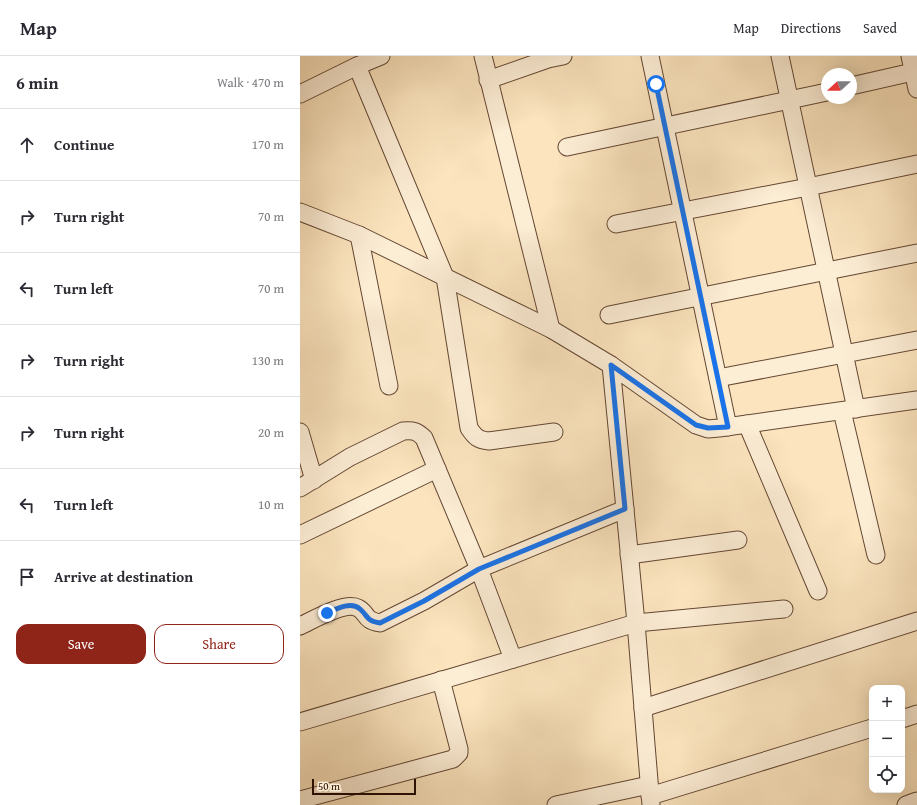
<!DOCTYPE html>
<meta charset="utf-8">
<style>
:root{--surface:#fff;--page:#f2f2f3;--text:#2b2b33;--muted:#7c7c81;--line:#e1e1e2;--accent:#8f2418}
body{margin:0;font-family:"Gentium Book Plus",serif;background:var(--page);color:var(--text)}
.controls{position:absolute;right:12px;bottom:12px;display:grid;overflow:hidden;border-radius:8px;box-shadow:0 4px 16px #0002}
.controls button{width:36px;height:36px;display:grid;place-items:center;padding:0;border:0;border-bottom:1px solid var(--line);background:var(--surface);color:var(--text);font:20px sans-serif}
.compass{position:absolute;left:521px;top:12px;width:36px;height:36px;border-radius:50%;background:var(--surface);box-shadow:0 4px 16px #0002;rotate:249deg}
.scale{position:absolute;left:12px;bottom:10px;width:104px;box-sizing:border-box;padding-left:4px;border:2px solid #301303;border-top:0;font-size:11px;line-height:14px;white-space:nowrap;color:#301303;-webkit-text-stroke:3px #fcedd5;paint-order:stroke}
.stop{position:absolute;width:12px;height:12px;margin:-9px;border:3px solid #1a73e8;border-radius:50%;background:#fff}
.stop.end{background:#1a73e8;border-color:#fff;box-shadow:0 1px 4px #0008}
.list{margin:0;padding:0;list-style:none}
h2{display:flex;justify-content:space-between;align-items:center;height:52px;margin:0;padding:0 16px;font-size:17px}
h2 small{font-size:13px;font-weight:400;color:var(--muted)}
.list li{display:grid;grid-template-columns:26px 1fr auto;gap:12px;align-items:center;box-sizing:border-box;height:72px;padding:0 16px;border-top:1px solid var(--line)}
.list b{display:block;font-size:15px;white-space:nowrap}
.list em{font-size:13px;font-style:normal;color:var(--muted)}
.actions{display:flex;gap:8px;padding:12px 16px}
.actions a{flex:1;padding:9px 0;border:1px solid var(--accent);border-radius:12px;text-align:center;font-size:14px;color:var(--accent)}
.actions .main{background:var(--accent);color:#fff}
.icon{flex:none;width:22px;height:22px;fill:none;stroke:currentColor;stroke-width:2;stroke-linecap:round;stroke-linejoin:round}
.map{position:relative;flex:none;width:617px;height:749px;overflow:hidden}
header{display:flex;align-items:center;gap:24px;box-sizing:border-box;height:56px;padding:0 20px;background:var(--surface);border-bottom:1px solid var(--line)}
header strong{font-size:19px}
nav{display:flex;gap:22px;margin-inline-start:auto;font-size:14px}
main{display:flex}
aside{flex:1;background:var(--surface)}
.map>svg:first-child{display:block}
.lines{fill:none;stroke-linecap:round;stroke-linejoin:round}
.minor-casing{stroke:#634732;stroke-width:19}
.minor{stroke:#fcedd5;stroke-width:17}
.route{stroke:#1a73e8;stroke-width:5}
</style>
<header>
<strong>Map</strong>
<nav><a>Map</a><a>Directions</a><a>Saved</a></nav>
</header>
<main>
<aside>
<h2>6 min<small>Walk · 470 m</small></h2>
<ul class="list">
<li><svg class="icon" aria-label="ahead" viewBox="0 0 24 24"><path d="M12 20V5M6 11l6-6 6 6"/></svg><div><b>Continue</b></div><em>170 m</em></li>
<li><svg class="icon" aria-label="right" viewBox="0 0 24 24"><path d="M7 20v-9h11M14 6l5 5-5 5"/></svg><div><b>Turn right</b></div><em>70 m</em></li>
<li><svg class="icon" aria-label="left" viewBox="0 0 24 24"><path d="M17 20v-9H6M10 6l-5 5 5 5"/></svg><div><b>Turn left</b></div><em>70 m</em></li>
<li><svg class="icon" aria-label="right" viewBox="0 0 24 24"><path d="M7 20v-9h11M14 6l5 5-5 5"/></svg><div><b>Turn right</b></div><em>130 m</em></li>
<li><svg class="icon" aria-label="right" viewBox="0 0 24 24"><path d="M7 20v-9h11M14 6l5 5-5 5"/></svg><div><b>Turn right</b></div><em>20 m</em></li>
<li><svg class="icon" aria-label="left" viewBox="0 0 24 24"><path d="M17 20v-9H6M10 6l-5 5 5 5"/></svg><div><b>Turn left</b></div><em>10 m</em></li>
<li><svg class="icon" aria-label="arrive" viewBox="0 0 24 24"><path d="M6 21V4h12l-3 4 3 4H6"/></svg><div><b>Arrive at destination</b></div></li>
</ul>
<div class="actions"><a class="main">Save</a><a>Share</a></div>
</aside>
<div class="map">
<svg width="617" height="749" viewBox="0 0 617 749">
<rect width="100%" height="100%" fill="#fbe4be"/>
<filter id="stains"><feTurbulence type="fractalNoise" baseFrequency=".005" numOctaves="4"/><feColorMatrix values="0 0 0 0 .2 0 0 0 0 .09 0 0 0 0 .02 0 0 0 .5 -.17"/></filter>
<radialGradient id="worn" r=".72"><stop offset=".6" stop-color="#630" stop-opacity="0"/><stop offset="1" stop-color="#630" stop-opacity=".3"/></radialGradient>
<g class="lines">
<defs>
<g id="minor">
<path d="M 81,0 L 57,10 L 145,221 L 169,372 C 175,381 178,384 189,385 L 254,376"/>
<path d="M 183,0 L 251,273"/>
<path d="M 350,0 L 428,371"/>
<path d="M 480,0 L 556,353"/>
<path d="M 610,0 L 617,33"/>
<path d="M 188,24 L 248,3 L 263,0"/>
<path d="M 551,30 L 617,15"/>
<path d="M 0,38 L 57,10"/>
<path d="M 267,91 L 527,36"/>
<path d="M 0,156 L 59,179 L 251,273 L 311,309 L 396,369 L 408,373 L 419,372 L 617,344"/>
<path d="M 316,168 L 508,131 L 617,108"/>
<path d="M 59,179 L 89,330"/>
<path d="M 309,259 L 527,215 L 617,197"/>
<path d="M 311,309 L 336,567 L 351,749"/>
<path d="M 418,322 L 617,284"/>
<path d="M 542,355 L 576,499"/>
<path d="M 447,368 L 518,535"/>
<path d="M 0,376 L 14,424"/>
<path d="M 0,432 L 50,401 L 103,375 C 113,374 117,375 124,382 L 179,513 L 213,603"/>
<path d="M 0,479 L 137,413"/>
<path d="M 329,499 L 438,484"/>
<path d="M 0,570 C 13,564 45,545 58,552 C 68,557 63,564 80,567 L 124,545 L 179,513 L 325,453"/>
<path d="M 343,652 L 617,565"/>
<path d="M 602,663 L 617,658"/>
<path d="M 0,666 L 336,567 L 484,553"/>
<path d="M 350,740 L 572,672"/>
<path d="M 0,744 L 153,703 L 159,697 L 159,693 L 141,624"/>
<path d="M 256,749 L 349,729"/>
<path d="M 606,749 L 617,745"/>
</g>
</defs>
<use href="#minor" class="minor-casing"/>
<use href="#minor" class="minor"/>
</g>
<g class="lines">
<path class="route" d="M 27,557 C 36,553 51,545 60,553 C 69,561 66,565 80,567 L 124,545 L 179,513 L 325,453 L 311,309 L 396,369 L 408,372 L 428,371 L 356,28"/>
</g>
<rect width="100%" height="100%" filter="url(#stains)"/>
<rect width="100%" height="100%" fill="url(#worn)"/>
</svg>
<div class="controls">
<button>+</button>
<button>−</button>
<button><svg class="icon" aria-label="locate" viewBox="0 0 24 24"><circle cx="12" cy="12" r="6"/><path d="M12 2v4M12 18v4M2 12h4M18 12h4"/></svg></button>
</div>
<svg class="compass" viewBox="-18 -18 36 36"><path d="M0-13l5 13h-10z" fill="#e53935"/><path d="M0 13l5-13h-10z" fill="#7c7c81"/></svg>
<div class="scale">50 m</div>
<div class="stop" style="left:356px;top:28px"></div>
<div class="stop end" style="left:27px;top:557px"></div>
</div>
</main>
